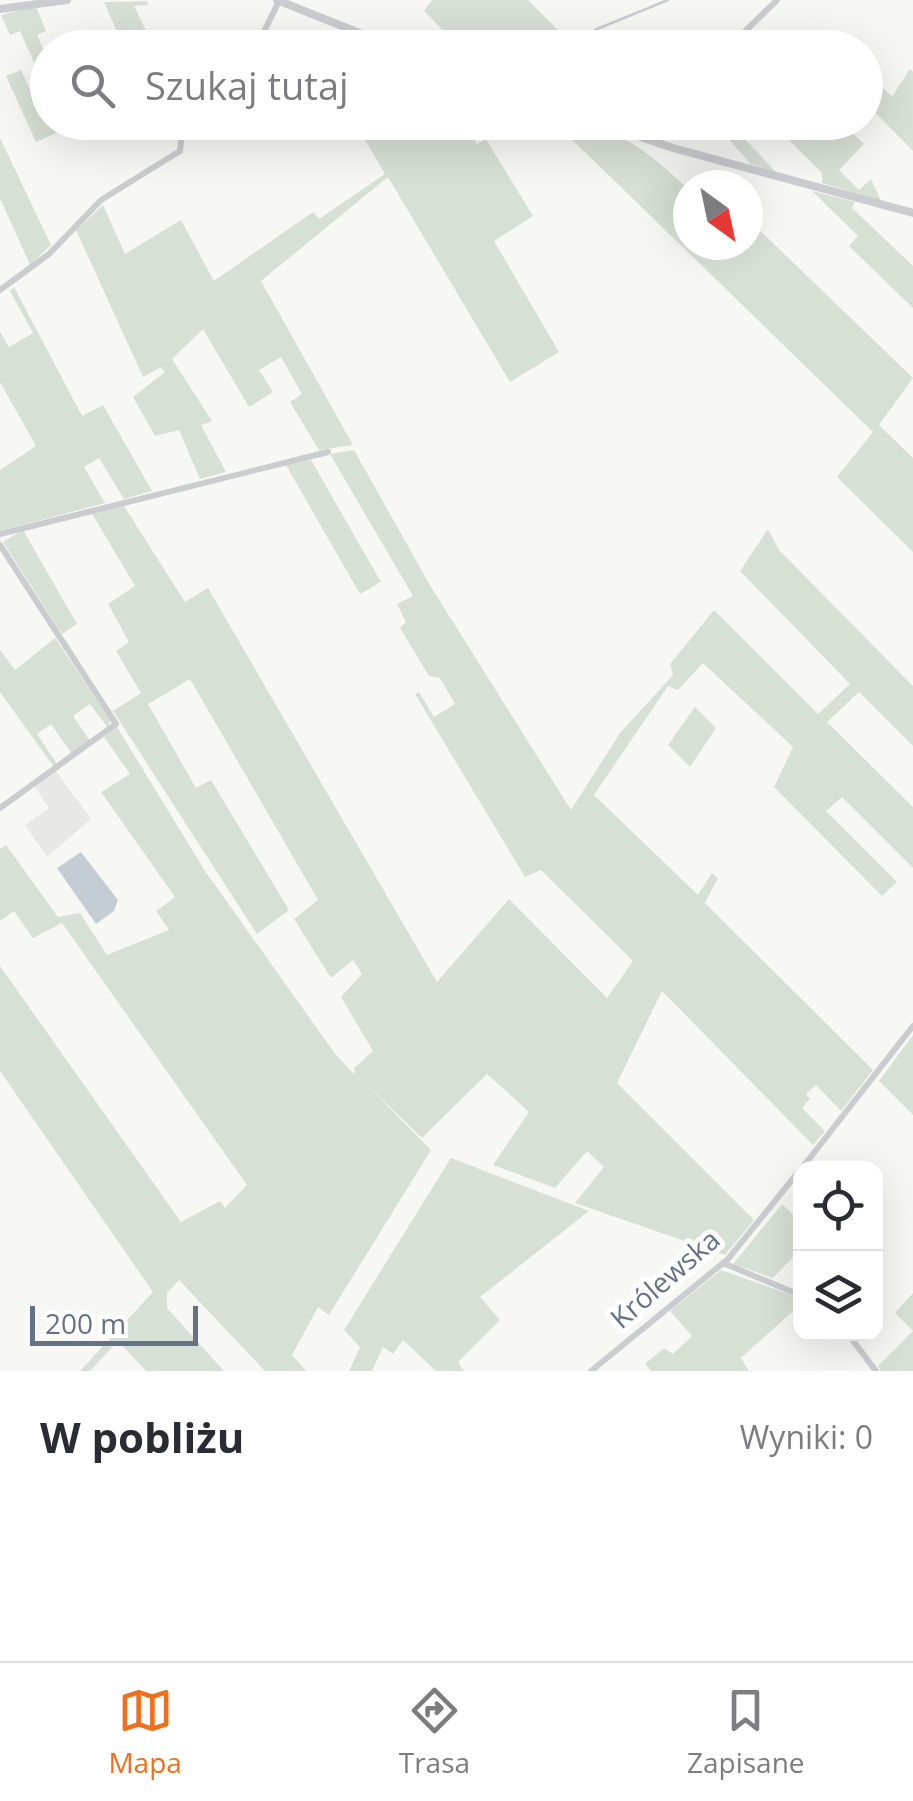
<!DOCTYPE html>
<html lang="pl">
<meta charset="utf-8">
<style>
:root{--surface:#fff;--page:#f2f2f3;--text:#2b2b33;--muted:#7c7c81;--line:#e1e1e2;--accent:#f16e1b}
body{margin:0;font-family:"Open Sans",sans-serif;background:var(--page);color:var(--text)}
.controls{position:absolute;right:30px;bottom:30px;display:grid;overflow:hidden;border-radius:20px;box-shadow:0 10px 40px #0002}
.controls button{width:90px;height:90px;display:grid;place-items:center;padding:0;border:0;border-bottom:2px solid var(--line);background:var(--surface);color:var(--text);font:50px sans-serif}
.compass{position:absolute;left:673px;top:170px;width:90px;height:90px;border-radius:50%;background:var(--surface);box-shadow:0 10px 40px #0002;rotate:147deg}
.scale{position:absolute;left:30px;bottom:25px;width:168px;box-sizing:border-box;padding-left:10px;border:5px solid #647288;border-top:0;font-size:28px;line-height:35px;white-space:nowrap;color:#647288;-webkit-text-stroke:8px #fff;paint-order:stroke}
.list{margin:0;padding:0;list-style:none}
h2{display:flex;justify-content:space-between;align-items:center;height:130px;margin:0;padding:0 40px;font-size:42px}
h2 small{font-size:32px;font-weight:400;color:var(--muted)}
.icon{flex:none;width:55px;height:55px;fill:none;stroke:currentColor;stroke-width:2;stroke-linecap:round;stroke-linejoin:round}
.map{position:relative;flex:none;width:913px;height:1371px;overflow:hidden}
.search{position:absolute;background:var(--surface);box-shadow:0 10px 40px #0002;left:30px;right:30px;top:30px;height:110px;display:flex;align-items:center;gap:25px;box-sizing:border-box;padding:0 35px;border-radius:55px;color:var(--muted);font-size:38px}
.sheet{height:290px;background:var(--surface)}
nav{display:flex;justify-content:space-around;align-items:center;box-sizing:border-box;height:140px;border-top:2px solid var(--line);background:var(--surface);font-size:28px;color:var(--muted)}
nav a{display:grid;justify-items:center;gap:5px}
nav .on{color:var(--accent)}
.map>svg:first-child{display:block}
.built{fill:#e8e8e7}
.green{fill:#d7e0d5}
.water{fill:#c5cdd4}
.lines{fill:none;stroke-linecap:round;stroke-linejoin:round}
.stream{stroke:#c5cdd4;stroke-width:2.5}
.minor{stroke:#caccd0;stroke-width:6}
.tertiary{stroke:#caccd0;stroke-width:8}
.labels{text-anchor:middle;stroke-width:10;stroke-linejoin:round;paint-order:stroke}
.street-label{font-size:28px;fill:#647288;stroke:#fff}
</style>
<div class="map">
<svg width="913" height="1371" viewBox="0 0 913 1371">
<rect width="100%" height="100%" fill="#f7f8f4"/>
<path class="built" d="M 56,771 L 91,819 L 47,857 L 25,825 L 49,808 L 34,786 Z"/>
<g class="green">
<path d="M 432,0 L 528,0 L 575,47 L 459,47 L 424,11 Z"/>
<path d="M 147,1 L 148,5 L 134,6 L 154,47 L 124,47 L 104,2 Z"/>
<path d="M 36,6 L 46,31 L 37,35 L 47,58 L 47,92 L 20,31 L 10,35 L 1,15 Z"/>
<path d="M 910,69 L 913,72 L 913,151 L 866,103 L 866,70 L 892,97 Z"/>
<path d="M 21,70 L 35,100 L 47,95 L 48,122 L 62,123 L 65,129 L 36,142 L 6,76 Z"/>
<path d="M 715,122 L 842,123 L 864,144 L 839,170 L 859,190 L 871,179 L 881,201 L 822,183 L 822,173 L 773,124 L 759,136 L 749,127 L 741,135 L 776,172 L 750,164 Z"/>
<path d="M 355,123 L 398,123 L 403,130 L 416,123 L 464,123 L 477,144 L 486,139 L 533,216 L 494,241 L 559,352 L 510,382 L 388,177 L 261,281 L 353,445 L 319,450 L 290,402 L 302,394 L 281,357 L 259,370 L 273,392 L 249,407 L 203,329 L 172,359 L 212,421 L 201,425 L 226,472 L 200,479 L 179,430 L 155,436 L 133,397 L 165,372 L 161,367 L 143,377 L 76,230 L 103,205 L 125,254 L 181,220 L 214,281 L 313,212 L 319,219 L 385,174 Z"/>
<path d="M 555,123 C 613,122 647,150 688,189 L 688,245 L 748,245 L 748,219 L 913,378 L 879,425 L 913,458 L 913,552 L 837,477 L 873,432 Z"/>
<path d="M 0,138 L 51,245 L 30,265 L 0,198 Z"/>
<path d="M 812,191 L 855,202 L 852,208 L 913,266 L 913,308 L 849,246 L 858,236 Z"/>
<path d="M 14,287 L 82,416 L 103,405 L 152,491 L 124,499 L 99,458 L 84,467 L 105,503 L 0,531 L 0,470 L 36,446 L 0,382 L 0,332 L 9,347 L 33,333 L 10,291 Z"/>
<path d="M 354,450 L 431,587 L 571,810 L 620,733 L 673,675 L 670,664 L 714,610 L 818,714 L 850,684 L 740,571 L 768,529 L 779,550 L 913,686 L 913,746 L 859,692 L 827,722 L 913,807 L 913,868 L 842,797 L 826,811 L 897,882 L 882,896 L 774,787 L 793,747 L 703,663 L 678,690 L 668,686 L 594,795 L 698,895 L 712,873 L 718,878 L 705,903 L 873,1070 L 841,1111 L 816,1085 L 806,1094 L 810,1099 L 802,1108 L 825,1131 L 813,1145 L 662,991 L 617,1083 L 754,1220 L 725,1255 L 575,1203 L 604,1167 L 587,1151 L 555,1188 L 493,1165 L 529,1112 L 487,1074 L 422,1138 L 363,1081 L 431,1150 L 329,1315 L 318,1307 L 292,1355 L 306,1371 L 265,1371 L 179,1280 L 167,1293 L 167,1308 L 224,1371 L 146,1371 L 118,1341 L 90,1371 L 80,1371 L 153,1292 L 0,1071 L 0,966 L 181,1222 L 220,1201 L 225,1208 L 247,1185 L 62,923 L 33,938 L 14,911 L 0,921 L 0,849 L 6,845 L 58,917 L 80,913 L 107,955 L 169,930 L 156,911 L 175,897 L 101,792 L 130,774 L 104,737 L 117,727 L 205,871 L 336,1055 L 355,1075 L 354,1068 L 373,1051 L 341,997 L 362,974 L 353,960 L 331,978 L 294,919 L 318,900 L 190,679 L 148,704 L 196,788 L 211,780 L 289,910 L 257,934 L 113,711 L 141,693 L 116,651 L 129,642 L 108,604 L 135,586 L 91,512 L 124,506 L 185,602 L 208,588 L 437,982 L 509,899 L 607,998 L 633,961 L 541,870 L 525,877 L 415,694 L 419,692 L 434,717 L 455,704 L 440,678 L 429,676 L 400,628 L 406,622 L 397,604 L 413,596 L 330,454 Z"/>
<path d="M 311,460 L 381,582 L 360,594 L 286,465 Z"/>
<path d="M 23,530 L 77,624 L 62,634 L 3,542 Z"/>
<path d="M 55,638 L 110,720 L 108,728 L 90,704 L 73,716 L 90,741 L 72,754 L 51,724 L 37,734 L 57,764 L 54,767 L 0,692 L 0,650 L 15,670 Z"/>
<path d="M 695,707 L 716,728 L 690,767 L 668,745 Z"/>
<path d="M 913,1035 L 913,1115 L 879,1081 Z"/>
<path d="M 451,1158 L 589,1211 L 480,1297 L 500,1320 L 458,1362 L 464,1371 L 436,1371 L 403,1340 L 393,1354 L 383,1347 L 372,1371 L 349,1371 L 360,1347 L 344,1330 Z"/>
<path d="M 782,1204 L 800,1221 L 800,1250 L 773,1278 L 733,1264 Z"/>
<path d="M 721,1270 L 800,1298 L 800,1311 L 792,1312 L 741,1358 L 749,1371 L 651,1371 L 645,1364 L 664,1348 L 673,1354 L 692,1336 L 670,1311 Z"/>
<path d="M 913,1293 L 913,1371 L 881,1371 L 878,1366 L 913,1331 L 895,1313 Z"/>
</g>
<path class="water" d="M 81,852 L 118,900 L 114,911 L 96,924 L 57,868 Z"/>
<g class="lines">
<path class="stream" d="M 568,48 L 597,29 L 668,0"/>
<g class="minor">
<path d="M 256,48 L 279,1"/>
<path d="M 728,48 L 777,0"/>
<path d="M 638,137 L 650,122"/>
<path d="M 0,290 L 49,254 L 101,200 L 180,151 L 183,122"/>
<path d="M 0,534 L 328,452"/>
<path d="M 0,545 L 116,724 L 0,808"/>
<path d="M 802,1168 L 913,1026"/>
<path d="M 723,1263 L 800,1295"/>
<path d="M 848,1334 L 876,1371"/>
<path d="M 591,1371 L 728,1259 L 800,1170"/>
</g>
<g class="tertiary">
<path d="M 277,0 L 397,48"/>
<path d="M 0,9 L 67,0"/>
<path d="M 596,122 L 673,148 L 913,213"/>
</g>
</g>
<g class="labels">
<g class="street-label">
<text transform="translate(665 1279) rotate(-41)" y="10">Królewska</text>
</g>
</g>
</svg>
<div class="controls">
<button><svg class="icon" aria-label="locate" viewBox="0 0 24 24"><circle cx="12" cy="12" r="6"/><path d="M12 2v4M12 18v4M2 12h4M18 12h4"/></svg></button>
<button><svg class="icon" aria-label="layers" viewBox="0 0 24 24"><path d="M12 4l9 5-9 5-9-5zM3 14l9 5 9-5"/></svg></button>
</div>
<svg class="compass" viewBox="-18 -18 36 36"><path d="M0-13l5 13h-10z" fill="#e53935"/><path d="M0 13l5-13h-10z" fill="#7c7c81"/></svg>
<div class="scale">200 m</div>
<div class="search"><svg class="icon" aria-label="search" viewBox="0 0 24 24"><circle cx="10" cy="10" r="6"/><path d="M15 15l6 6"/></svg>Szukaj tutaj</div>
</div>
<section class="sheet">
<h2>W pobliżu<small>Wyniki: 0</small></h2>
<ul class="list">
</ul>
</section>
<nav>
<a class="on"><svg class="icon" aria-label="map" viewBox="0 0 24 24"><path d="M3 6l6-2 6 2 6-2v14l-6 2-6-2-6 2zM9 4v14M15 6v14"/></svg>Mapa</a>
<a><svg class="icon" aria-label="directions" viewBox="0 0 24 24"><path d="M12 3l9 9-9 9-9-9zM9 14v-3h6M13 9l2 2-2 2"/></svg>Trasa</a>
<a><svg class="icon" aria-label="saved" viewBox="0 0 24 24"><path d="M7 4h10v16l-5-4-5 4z"/></svg>Zapisane</a>
</nav>
